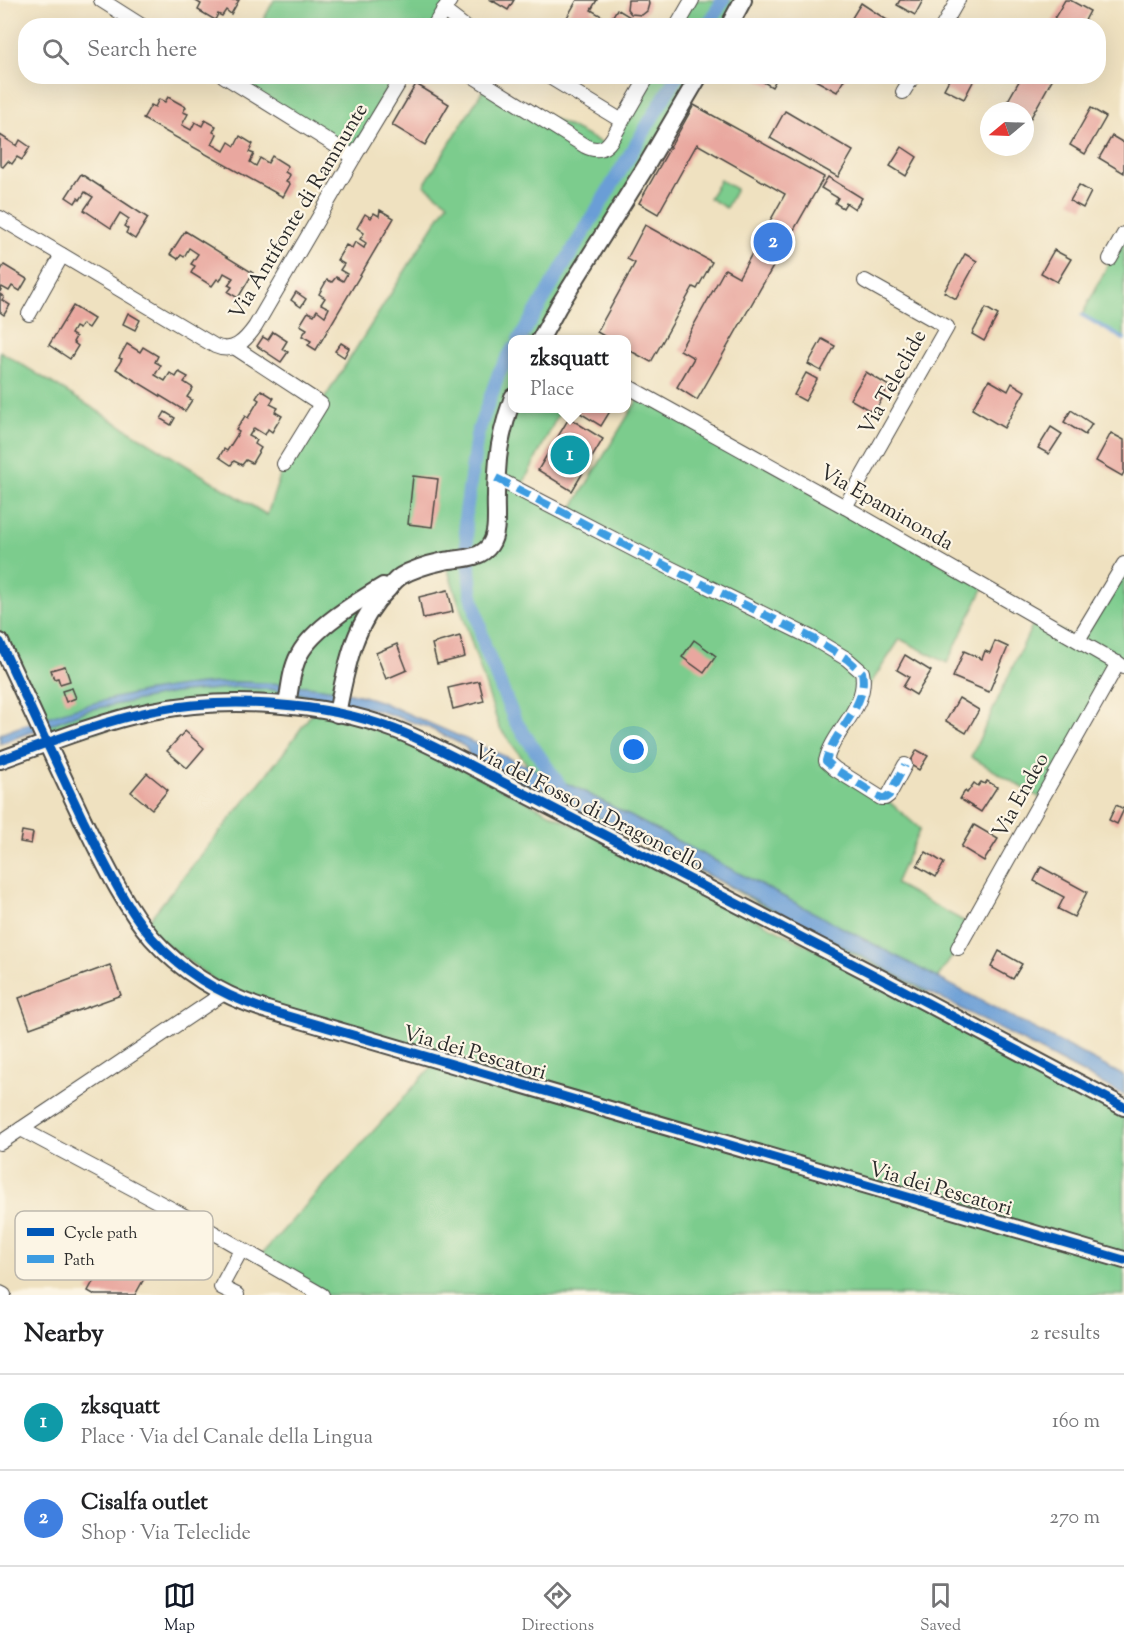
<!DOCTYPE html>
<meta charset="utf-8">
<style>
:root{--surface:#fff;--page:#f6f6f6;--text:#202124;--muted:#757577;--line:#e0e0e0;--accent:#111827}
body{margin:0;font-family:"Sorts Mill Goudy",serif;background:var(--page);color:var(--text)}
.compass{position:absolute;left:980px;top:102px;width:54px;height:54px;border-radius:50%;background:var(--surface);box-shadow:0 6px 24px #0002;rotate:251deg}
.you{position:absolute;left:634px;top:750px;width:21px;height:21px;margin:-15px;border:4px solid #fff;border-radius:50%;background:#1a73e8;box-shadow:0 0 0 9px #1a73e833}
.badge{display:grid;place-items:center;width:39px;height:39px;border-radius:50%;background:var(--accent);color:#fff;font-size:20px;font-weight:700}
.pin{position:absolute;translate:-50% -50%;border:3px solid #fff;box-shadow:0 2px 6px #0006}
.popup{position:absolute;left:508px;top:335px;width:123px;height:78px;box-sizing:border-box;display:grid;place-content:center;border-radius:12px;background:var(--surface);filter:drop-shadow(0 2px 4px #0005);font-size:20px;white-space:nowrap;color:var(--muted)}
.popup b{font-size:22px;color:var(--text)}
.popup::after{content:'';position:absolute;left:50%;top:100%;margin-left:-12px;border:12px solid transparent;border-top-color:var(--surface)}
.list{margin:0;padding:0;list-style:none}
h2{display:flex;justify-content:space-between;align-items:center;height:78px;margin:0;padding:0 24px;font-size:26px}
h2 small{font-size:20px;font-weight:400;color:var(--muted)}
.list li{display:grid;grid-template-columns:39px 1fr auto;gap:18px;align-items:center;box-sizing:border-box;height:96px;padding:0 24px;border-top:2px solid var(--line)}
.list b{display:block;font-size:22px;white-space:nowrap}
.list p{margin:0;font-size:20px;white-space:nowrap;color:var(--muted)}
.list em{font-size:20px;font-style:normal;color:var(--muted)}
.icon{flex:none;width:33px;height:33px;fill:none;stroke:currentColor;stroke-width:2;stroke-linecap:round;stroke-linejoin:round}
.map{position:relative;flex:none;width:1124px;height:1295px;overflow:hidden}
.search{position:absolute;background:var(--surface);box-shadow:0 6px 24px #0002;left:18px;right:18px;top:18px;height:66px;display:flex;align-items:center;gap:15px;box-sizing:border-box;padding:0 21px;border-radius:24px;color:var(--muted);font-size:22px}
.sheet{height:270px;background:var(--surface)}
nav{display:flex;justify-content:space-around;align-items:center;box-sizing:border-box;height:84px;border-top:2px solid var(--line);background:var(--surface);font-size:16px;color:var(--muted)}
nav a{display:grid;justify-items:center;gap:3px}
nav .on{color:var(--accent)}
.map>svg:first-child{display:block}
.green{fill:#7ccc8d;stroke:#547c5c;stroke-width:1.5}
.water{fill:#6a9ed6;stroke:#4a6480;stroke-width:1.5}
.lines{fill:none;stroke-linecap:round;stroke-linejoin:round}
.stream{stroke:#6a9ed6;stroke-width:4}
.canal{stroke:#6a9ed6;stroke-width:14}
.building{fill:#e9a79f}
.minor-casing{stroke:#484641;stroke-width:16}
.tertiary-casing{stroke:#484641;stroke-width:20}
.minor{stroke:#fff;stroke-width:14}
.tertiary{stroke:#fff;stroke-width:16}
.quiet{stroke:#3d9ce1;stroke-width:8;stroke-dasharray:15 8;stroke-linecap:butt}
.cycleway-casing{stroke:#fcf5e5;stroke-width:13}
.cycleway{stroke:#0057b8;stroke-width:9}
.labels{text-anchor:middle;stroke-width:4.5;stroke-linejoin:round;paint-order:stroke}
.street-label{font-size:21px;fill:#2b2b2b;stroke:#fcf5e5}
.key{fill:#fcf5e5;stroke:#bdb8ad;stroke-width:1.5}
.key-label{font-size:16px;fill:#2b2b2b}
</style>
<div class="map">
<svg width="1124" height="1295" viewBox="0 0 1124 1295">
<rect width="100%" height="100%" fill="#fcf5e5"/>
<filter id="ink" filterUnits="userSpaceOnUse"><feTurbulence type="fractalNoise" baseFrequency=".0167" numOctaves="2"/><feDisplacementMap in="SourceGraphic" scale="12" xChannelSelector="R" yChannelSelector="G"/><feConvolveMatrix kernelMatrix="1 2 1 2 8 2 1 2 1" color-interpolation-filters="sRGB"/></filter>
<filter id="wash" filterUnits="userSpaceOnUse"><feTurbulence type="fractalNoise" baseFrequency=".008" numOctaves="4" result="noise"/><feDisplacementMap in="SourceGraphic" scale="24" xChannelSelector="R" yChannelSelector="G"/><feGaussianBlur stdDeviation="1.35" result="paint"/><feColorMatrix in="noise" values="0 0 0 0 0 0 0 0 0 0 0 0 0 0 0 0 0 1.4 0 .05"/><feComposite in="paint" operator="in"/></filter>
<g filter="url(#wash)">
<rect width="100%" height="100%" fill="#efe1c0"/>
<g class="green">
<path d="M 274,0 L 450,0 L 434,25 L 260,26 Z"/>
<path d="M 691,0 L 743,0 L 728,25 L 676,26 Z"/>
<path d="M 230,76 L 403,77 L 354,157 Z"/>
<path d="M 646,77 L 697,77 L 542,339 L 513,340 L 513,408 L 561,409 L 520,490 L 568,515 L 641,394 L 984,587 L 947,663 L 900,639 L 861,698 L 829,764 L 885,798 L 920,829 L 895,884 L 971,925 L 958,948 L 927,993 L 780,916 L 717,880 L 615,829 L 547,791 L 499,727 L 445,561 L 432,564 L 374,604 L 338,708 L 217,704 L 46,743 L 0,642 L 0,351 L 267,515 L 284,464 L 321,404 L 448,203 L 424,185 L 486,85 L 606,145 Z"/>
<path d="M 720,180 L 736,189 L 726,208 L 709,198 Z"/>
<path d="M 1124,234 L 1124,339 L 1082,315 Z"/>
<path d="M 1124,564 L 1124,667 L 1118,664 L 1042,799 L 971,757 L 1036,617 L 1078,640 Z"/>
<path d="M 314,710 L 370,721 L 1124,1108 L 1124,1295 L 322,1295 L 257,1259 L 438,1060 L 242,1001 L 143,927 L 282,755 Z"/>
</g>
<path class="water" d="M 235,682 C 280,683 336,686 379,701 L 577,788 L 1124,1076 L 1124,1095 L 601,818 L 570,809 L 472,758 L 469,755 L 466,748 L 459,743 L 427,727 L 386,713 L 342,701 L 277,690 L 239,687 L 174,693 L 88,710 L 0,744 L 0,734 C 78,704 151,685 235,682 Z"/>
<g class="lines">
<path class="stream" d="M 1082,315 L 1124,339"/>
<g class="canal">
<path d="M 708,26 L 723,0"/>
<path d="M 519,340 L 677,76"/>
<path d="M 513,349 L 499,373 L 477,435 L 465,519 L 471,591 L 485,648 L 515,721 L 564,792"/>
</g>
</g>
<g id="blocks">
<g class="building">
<path d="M 194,0 L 239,0 L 231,14 L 226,10 L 222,16 L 218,14 L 215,20 L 198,10 L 201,4 Z"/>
<path d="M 491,0 L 514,0 L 508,10 Z"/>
<path d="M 577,0 L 597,0 L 591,10 L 610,21 L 617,9 L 645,26 L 562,26 Z"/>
<path d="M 628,0 L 648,0 L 649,4 L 647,11 L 642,15 L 631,14 L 627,9 Z"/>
<path d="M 900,0 L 923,0 L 915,15 L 897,5 Z"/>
<path d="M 1065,0 L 1070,0 L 1090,11 L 1082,26 L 1050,26 Z"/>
<path d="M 861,3 L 887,20 L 883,26 L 847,26 Z"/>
<path d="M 753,76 L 778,76 L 772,87 Z"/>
<path d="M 817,76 L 846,76 L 837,92 L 815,80 Z"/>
<path d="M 951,76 L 976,76 L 964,99 L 944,89 Z"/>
<path d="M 1022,76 L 1054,76 L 1025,128 L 1025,111 L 1002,111 Z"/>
<path d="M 416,84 L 449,104 L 425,145 L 392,125 Z"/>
<path d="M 168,97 L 186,107 L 183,112 L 188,114 L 182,125 L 191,130 L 195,122 L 202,126 L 205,120 L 216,126 L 213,132 L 217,134 L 212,144 L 224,151 L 229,142 L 235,146 L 240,136 L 253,144 L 249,152 L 254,154 L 250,162 L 256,166 L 260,158 L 268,163 L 272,156 L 288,166 L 285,172 L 290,175 L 286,182 L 290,184 L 283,197 L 143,119 L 151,105 L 155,107 L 159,99 L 165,102 Z"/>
<path d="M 694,105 L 824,177 L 697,400 L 677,387 L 694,358 L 680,350 L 725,269 L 739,277 L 785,194 L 697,144 L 658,214 L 639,203 Z"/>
<path d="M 1091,108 L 1106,117 L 1085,154 L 1070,145 Z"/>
<path d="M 785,111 L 853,151 L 838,177 L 770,138 Z"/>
<path d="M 0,135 L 17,146 L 20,140 L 30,147 L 22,160 L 17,157 L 12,164 L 8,161 L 3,167 L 0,165 Z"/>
<path d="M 1112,136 L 1124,143 L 1124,173 L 1099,158 Z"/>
<path d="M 902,147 L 917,157 L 906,176 L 890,166 Z"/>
<path d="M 81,174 L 148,218 L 135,239 L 126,233 L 128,229 L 124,226 L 129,219 L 120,213 L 111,228 L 84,210 L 93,197 L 85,192 L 80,200 L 78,198 L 75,203 L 66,197 Z"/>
<path d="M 828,177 L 862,198 L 855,209 L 846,203 L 843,208 L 835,203 L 838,198 L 821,188 Z"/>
<path d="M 1079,185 L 1091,192 L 1083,208 L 1070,201 Z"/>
<path d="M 380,210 L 394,218 L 316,350 L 308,345 L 311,341 L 302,336 L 307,329 L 300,325 L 308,312 L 314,315 L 317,310 L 325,316 L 329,308 L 321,304 L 325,298 L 319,294 L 327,280 L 332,282 L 336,277 L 343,281 L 347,274 L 340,270 L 344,264 L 337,260 L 346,245 L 352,248 L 355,242 L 364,248 L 366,243 L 360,239 L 364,233 L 357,228 L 365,214 L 371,218 L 374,213 L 379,216 Z"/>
<path d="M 645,225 L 712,262 L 697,289 L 693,287 L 651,362 L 627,349 L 627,340 L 611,340 L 597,332 L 635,263 L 627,259 Z"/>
<path d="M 185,231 L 253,273 L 238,298 L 228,292 L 232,287 L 228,285 L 233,278 L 224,273 L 220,281 L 217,279 L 212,286 L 191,273 L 195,266 L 191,264 L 198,254 L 189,248 L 184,257 L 181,255 L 178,259 L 170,254 Z"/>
<path d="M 1054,250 L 1071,259 L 1057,282 L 1041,273 Z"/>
<path d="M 965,254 L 977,261 L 956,299 L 944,292 Z"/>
<path d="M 4,265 L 27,279 L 20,291 L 12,286 L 9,291 L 2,287 L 0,292 L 0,272 Z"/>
<path d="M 296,292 L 306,299 L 301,307 L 291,300 Z"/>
<path d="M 0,294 L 4,297 L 2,300 L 10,305 L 4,315 L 0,312 Z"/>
<path d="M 73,306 L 94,319 L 88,328 L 82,324 L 79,329 L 75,327 L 71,334 L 76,337 L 73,342 L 78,346 L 70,359 L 49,345 Z"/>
<path d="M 986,308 L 998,315 L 984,341 L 972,334 Z"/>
<path d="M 128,313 L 140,320 L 135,330 L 123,324 Z"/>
<path d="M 273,332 L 287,341 L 282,349 L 288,352 L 281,362 L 257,346 L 263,337 L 268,340 Z"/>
<path d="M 822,339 L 835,346 L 821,371 L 808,364 Z"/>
<path d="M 341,343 L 349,348 L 344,357 L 335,351 Z"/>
<path d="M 127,344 L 140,352 L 143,347 L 158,356 L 155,362 L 161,365 L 155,375 L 165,381 L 170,373 L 176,377 L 179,372 L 188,377 L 184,382 L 193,388 L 187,397 L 192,400 L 185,411 L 116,369 L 122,359 L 119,358 Z"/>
<path d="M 866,372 L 889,386 L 874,413 L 850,399 Z"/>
<path d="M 806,373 L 817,379 L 805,401 L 794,395 Z"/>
<path d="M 989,380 L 1008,391 L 1012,383 L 1025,391 L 1004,428 L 972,409 Z"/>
<path d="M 261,390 L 274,398 L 270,404 L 278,408 L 275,412 L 282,416 L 272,432 L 268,429 L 265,435 L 254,428 L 249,436 L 257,440 L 255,444 L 261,448 L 252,463 L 246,460 L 242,465 L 234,461 L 231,465 L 219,457 L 224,449 L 227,451 L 239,432 L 236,430 L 245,416 L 248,418 L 259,400 L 256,398 Z"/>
<path d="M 572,408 L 612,408 L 601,426 Z"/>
<path d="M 1071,410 L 1092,424 L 1085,435 L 1064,422 Z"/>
<path d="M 165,412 L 175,418 L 171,425 L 161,419 Z"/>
<path d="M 569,418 L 603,439 L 572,491 L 538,470 Z"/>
<path d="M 1051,427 L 1062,434 L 1049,454 L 1038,448 Z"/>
<path d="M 1111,433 L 1124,440 L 1124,472 L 1122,476 L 1096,461 Z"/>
<path d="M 413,476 L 438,479 L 432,527 L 408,524 Z"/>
<path d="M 448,590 L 453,612 L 423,618 L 419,597 Z"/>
<path d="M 460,636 L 465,657 L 437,664 L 432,644 Z"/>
<path d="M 694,640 L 716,656 L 704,673 L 682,657 Z"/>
<path d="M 995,641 L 1008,647 L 989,692 L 953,677 L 964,651 L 982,659 L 985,651 L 990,653 Z"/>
<path d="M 397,644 L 407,670 L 386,679 L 376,653 Z"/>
<path d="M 905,655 L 931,671 L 916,695 L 903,687 L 909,677 L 897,670 Z"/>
<path d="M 65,666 L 70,681 L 60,684 L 58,678 L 54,679 L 51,670 Z"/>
<path d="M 479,681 L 484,701 L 453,709 L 448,688 Z"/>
<path d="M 72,688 L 76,698 L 66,702 L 62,691 Z"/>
<path d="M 959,698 L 979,710 L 966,733 L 946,721 Z"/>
<path d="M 185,731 L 204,748 L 187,768 L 167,751 Z"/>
<path d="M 917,750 L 928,756 L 919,770 L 909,764 Z"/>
<path d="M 147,773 L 168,790 L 152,809 L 131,792 Z"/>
<path d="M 987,781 L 997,787 L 981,812 L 960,799 L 965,791 L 967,793 L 974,783 L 978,786 L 981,782 L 985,784 Z"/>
<path d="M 1116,805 L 1124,809 L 1117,824 L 1109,820 Z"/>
<path d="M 974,825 L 998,839 L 984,861 L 961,847 Z"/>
<path d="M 22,831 L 33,833 L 31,844 L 20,842 Z"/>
<path d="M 926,852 L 944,863 L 936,877 L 917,866 Z"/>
<path d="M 1041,867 L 1087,892 L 1074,917 L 1058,909 L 1064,897 L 1034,881 Z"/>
<path d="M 999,951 L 1022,964 L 1013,979 L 991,967 Z"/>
<path d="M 110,965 L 121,995 L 30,1028 L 19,998 Z"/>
<path d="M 122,1229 L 160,1250 L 135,1295 L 95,1295 L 88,1291 Z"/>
</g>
</g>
</g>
<g filter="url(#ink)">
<use href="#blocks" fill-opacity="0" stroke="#484641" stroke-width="1.5"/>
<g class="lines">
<defs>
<g id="minor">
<path d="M 101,0 L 142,26"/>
<path d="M 443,10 L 464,26"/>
<path d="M 434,26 L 450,0"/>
<path d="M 677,26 L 692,0"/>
<path d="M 943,26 L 958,0"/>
<path d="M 224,76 L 354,157"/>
<path d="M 473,76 L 585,146 C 607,157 613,137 622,121 L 548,76"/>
<path d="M 903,92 L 913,76"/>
<path d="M 622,121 L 648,76"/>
<path d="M 0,218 L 215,346 C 233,354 245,341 255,327 L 354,157 L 403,76"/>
<path d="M 1110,259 L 1124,234"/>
<path d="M 29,314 L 62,255"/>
<path d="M 234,347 L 321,404 L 284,464"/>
<path d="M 627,386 L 845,507 L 1124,667"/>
<path d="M 496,478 L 654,560 L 812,638 L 847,659 L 862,672 C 869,707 833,730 826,761 L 835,769 L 881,798 L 885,798 L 889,795 L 905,765"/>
<path d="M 845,507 L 947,327 L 865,281"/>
<path d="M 1078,640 L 1124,564"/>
<path d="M 958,948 L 1118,663"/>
<path d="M 21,1129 L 179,1213 L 322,1295"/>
<path d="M 0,1143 L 224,993"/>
<path d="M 0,1293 L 4,1295"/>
<path d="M 237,1295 L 221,1287 L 241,1250"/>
</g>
<g id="tertiary">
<path d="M 729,26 L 743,0"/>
<path d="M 540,340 L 558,307 L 645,168 L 699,76"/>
<path d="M 0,642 C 27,701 55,761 83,820 C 102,858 124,906 152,938 C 182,972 223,996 267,1010 L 1124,1260"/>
<path d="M 287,705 C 290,688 291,670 299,655 C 313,628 358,601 383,586"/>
<path d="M 337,714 C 346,668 353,623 388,589 C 392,584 396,579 401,576 C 413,569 430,564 444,561 C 459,558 480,560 490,545 C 499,532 495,511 496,496 C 496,484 497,472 498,459 C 500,438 506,417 513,397"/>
<path d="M 0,760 C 50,742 100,722 152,711 C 226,696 323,702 394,729 C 421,739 446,753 472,766 L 884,980 L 1124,1107"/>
</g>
</defs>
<use href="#minor" class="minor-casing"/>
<use href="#tertiary" class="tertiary-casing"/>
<use href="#minor" class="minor"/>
<use href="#tertiary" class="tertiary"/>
<path class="quiet" d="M 496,478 L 654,560 L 812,638 L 847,659 L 862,672 C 869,707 833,730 826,761 L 835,769 L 881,798 L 885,798 L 889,795 L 905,765"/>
<defs>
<g id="cycleway">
<path d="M 0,642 C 27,701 55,761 83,820 C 102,858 124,906 152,938 C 182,972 223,996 267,1010 L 1124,1260"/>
<path d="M 0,760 C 50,742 100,722 152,711 C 226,696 323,702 394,729 C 421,739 446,753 472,766 L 884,980 L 1124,1107"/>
</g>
</defs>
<use href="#cycleway" class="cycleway-casing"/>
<use href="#cycleway" class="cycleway"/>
</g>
</g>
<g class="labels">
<g class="street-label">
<text transform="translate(298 211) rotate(-59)" y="7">Via Antifonte di Ramnunte</text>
<text transform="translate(892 382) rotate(-61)" y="7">Via Teleclide</text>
<text transform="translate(887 507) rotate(30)" y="7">Via Epaminonda</text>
<text transform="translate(1020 795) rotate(-61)" y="7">Via Endeo</text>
<text transform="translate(589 807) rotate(27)" y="7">Via del Fosso di Dragoncello</text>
<text transform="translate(475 1052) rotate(16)" y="7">Via dei Pescatori</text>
<text transform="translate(941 1188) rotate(16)" y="7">Via dei Pescatori</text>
</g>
</g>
<rect x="15" y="1211" width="198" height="69" rx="9" class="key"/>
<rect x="27" y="1228" width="27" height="8" fill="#0057b8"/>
<rect x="27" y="1255" width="27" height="8" fill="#3d9ce1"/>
<g class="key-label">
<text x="64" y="1238">Cycle path</text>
<text x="64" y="1265">Path</text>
</g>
</svg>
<svg class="compass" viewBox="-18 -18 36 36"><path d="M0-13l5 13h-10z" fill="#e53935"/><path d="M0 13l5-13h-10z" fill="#757577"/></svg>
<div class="you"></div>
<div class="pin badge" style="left:570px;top:455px;background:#0f9aa8">1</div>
<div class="popup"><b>zksquatt</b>Place</div>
<div class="pin badge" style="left:773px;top:242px;background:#3f7fe0">2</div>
<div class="search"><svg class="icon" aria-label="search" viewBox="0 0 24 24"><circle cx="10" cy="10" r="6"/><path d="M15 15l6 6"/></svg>Search here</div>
</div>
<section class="sheet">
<h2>Nearby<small>2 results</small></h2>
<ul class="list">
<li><span class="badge" style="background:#0f9aa8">1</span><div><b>zksquatt</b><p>Place · Via del Canale della Lingua</p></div><em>160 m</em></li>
<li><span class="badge" style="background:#3f7fe0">2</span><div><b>Cisalfa outlet</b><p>Shop · Via Teleclide</p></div><em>270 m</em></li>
</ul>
</section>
<nav>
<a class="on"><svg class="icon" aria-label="map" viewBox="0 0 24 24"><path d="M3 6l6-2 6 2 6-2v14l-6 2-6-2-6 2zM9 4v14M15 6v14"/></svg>Map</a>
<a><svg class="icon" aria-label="directions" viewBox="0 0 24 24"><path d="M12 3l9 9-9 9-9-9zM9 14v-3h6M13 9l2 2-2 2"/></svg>Directions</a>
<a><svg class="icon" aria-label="saved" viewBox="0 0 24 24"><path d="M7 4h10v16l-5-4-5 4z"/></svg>Saved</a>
</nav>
